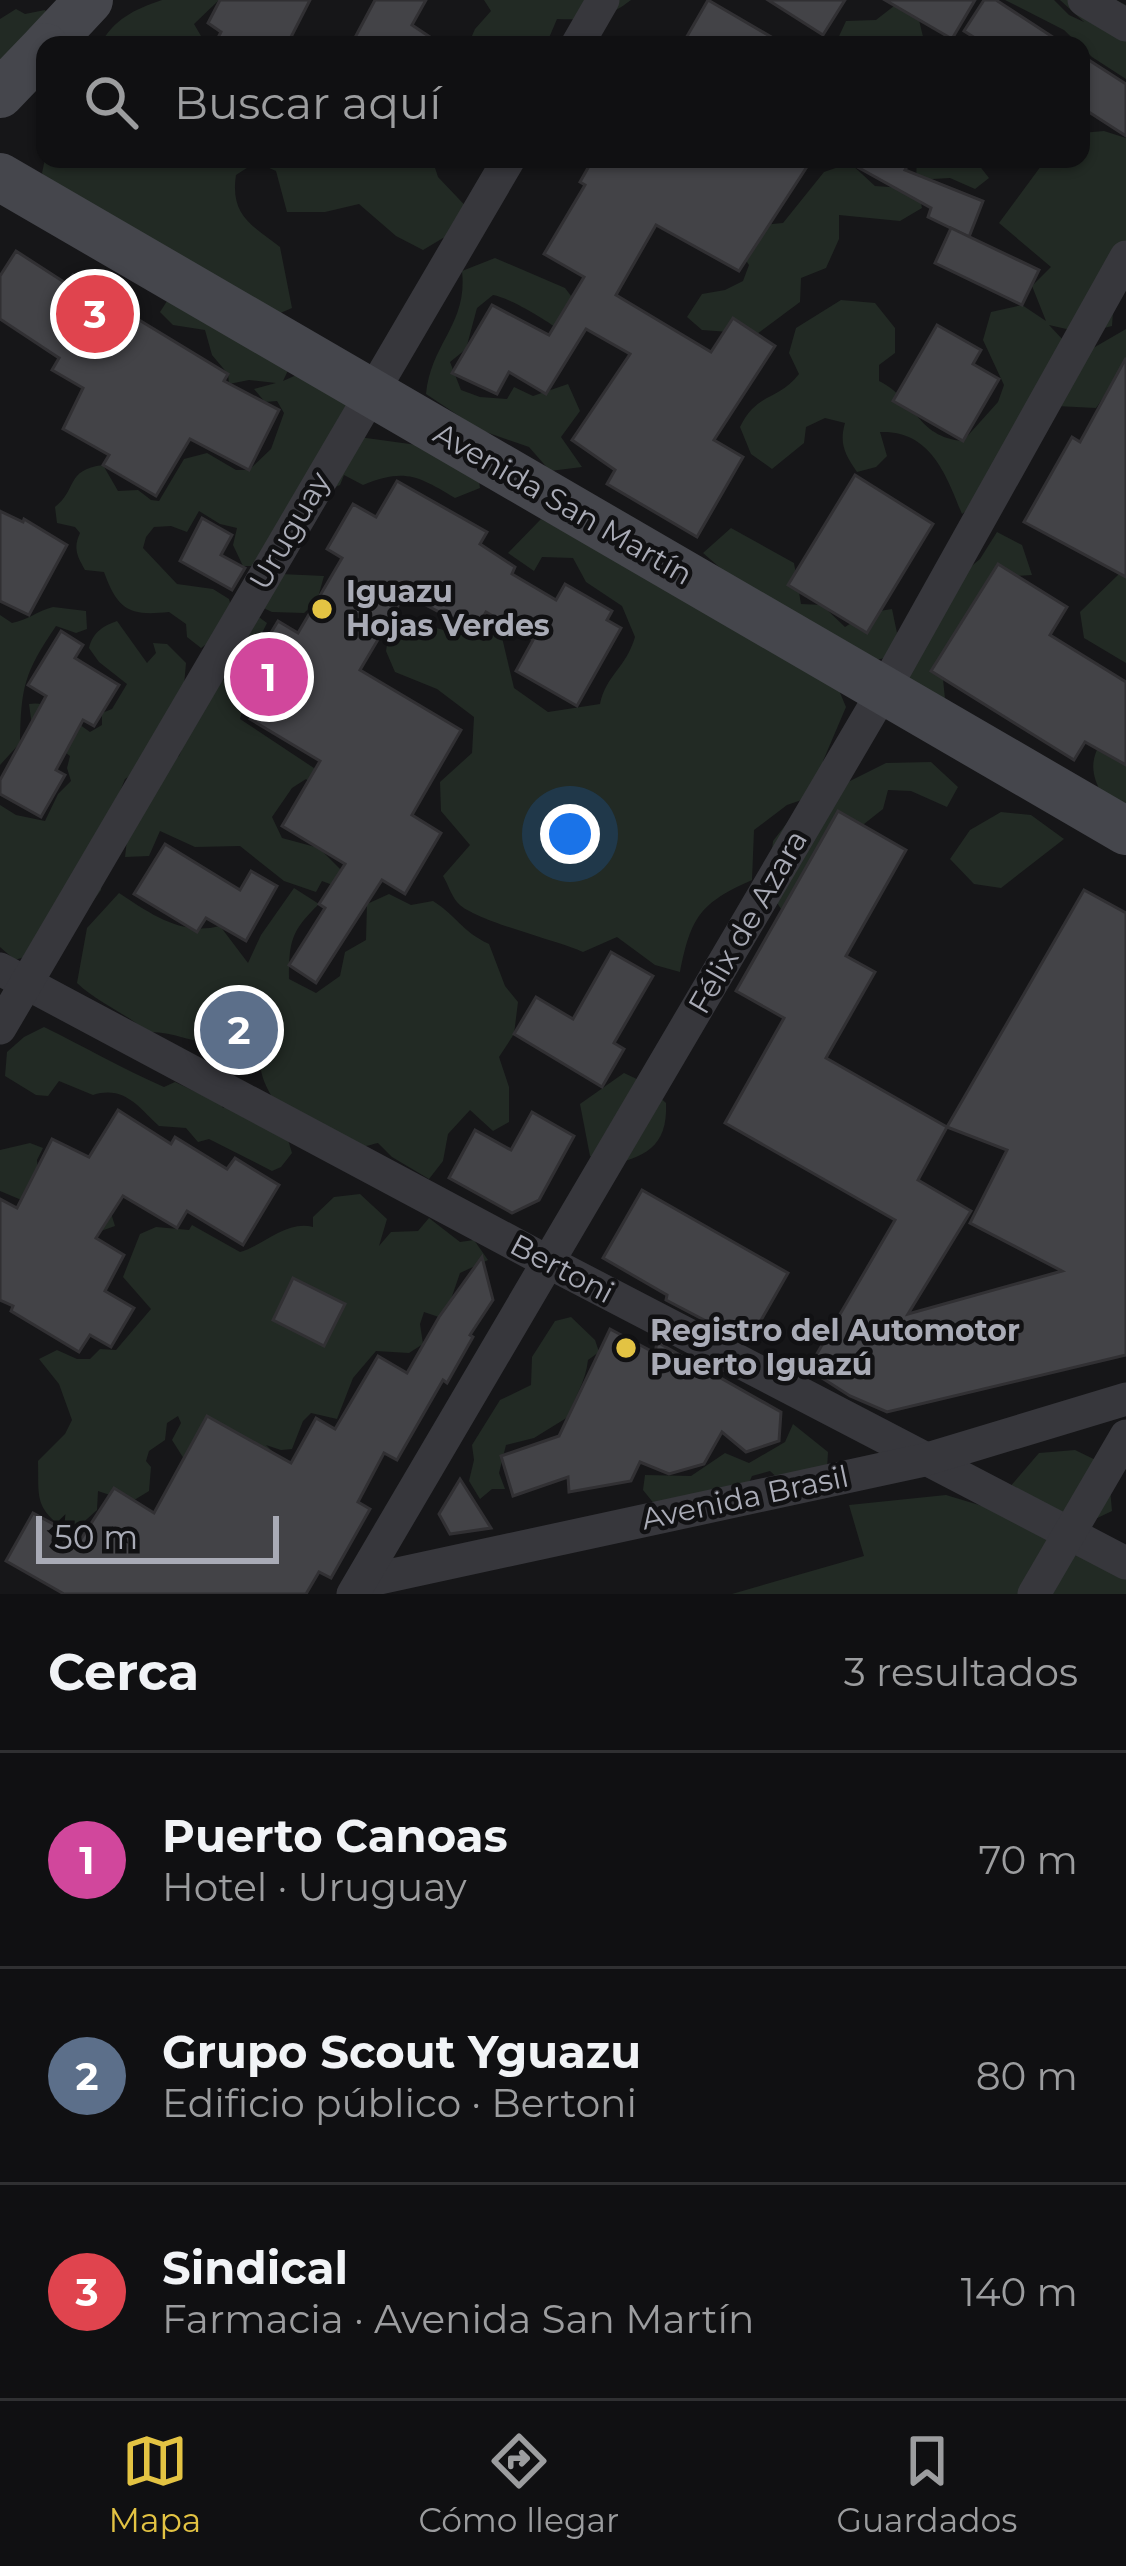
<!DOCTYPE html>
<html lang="es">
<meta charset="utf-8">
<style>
:root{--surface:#101012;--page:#19191b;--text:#f1f3f6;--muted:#9c9d9f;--line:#303032;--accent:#e3c343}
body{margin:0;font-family:Montserrat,sans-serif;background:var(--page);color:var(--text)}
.scale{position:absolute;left:36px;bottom:30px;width:243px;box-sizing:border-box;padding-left:12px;border:6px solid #a9abb6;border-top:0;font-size:33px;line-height:42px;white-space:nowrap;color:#a9abb6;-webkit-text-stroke:9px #111113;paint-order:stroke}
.you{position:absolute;left:570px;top:834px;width:42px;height:42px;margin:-30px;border:9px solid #fff;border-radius:50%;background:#1a73e8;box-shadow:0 0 0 18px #1a73e833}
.badge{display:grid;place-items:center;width:78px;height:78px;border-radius:50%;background:var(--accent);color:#fff;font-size:39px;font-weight:700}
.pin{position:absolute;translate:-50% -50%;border:6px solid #fff;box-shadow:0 3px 12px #0006}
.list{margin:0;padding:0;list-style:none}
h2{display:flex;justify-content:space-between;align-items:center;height:156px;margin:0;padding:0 48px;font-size:51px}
h2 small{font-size:39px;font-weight:400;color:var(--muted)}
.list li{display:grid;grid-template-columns:78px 1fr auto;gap:36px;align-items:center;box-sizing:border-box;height:216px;padding:0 48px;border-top:3px solid var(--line)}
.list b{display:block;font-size:45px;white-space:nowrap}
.list p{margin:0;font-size:39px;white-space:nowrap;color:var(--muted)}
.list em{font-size:39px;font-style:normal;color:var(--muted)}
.icon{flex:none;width:66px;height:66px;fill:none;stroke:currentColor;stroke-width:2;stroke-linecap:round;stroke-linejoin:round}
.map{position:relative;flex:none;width:1126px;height:1594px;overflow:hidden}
.search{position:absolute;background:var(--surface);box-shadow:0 3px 9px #0004;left:36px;right:36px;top:36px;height:132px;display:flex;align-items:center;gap:30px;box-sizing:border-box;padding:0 42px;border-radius:24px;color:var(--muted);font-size:45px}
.sheet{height:804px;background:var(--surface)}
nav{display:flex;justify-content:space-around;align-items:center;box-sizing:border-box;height:168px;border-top:3px solid var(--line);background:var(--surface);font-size:33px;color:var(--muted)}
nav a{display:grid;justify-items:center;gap:6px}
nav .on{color:var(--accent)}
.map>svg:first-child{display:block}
.green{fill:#222a24}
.building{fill:#434347;stroke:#313033;stroke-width:3;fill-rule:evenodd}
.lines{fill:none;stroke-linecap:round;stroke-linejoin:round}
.minor{stroke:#37373c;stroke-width:33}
.secondary{stroke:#45464c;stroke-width:48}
.poi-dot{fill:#e3c343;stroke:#111113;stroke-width:4.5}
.labels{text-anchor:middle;stroke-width:9;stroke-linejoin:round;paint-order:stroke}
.street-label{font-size:30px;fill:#a9abb6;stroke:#111113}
.poi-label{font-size:30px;font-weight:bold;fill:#a9abb6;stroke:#111113;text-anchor:start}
</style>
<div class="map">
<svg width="1126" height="1594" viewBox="0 0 1126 1594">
<rect width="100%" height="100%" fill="#161618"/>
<g class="green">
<path d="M 162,0 L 219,0 L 194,24 L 201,36 L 199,45 L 100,45 C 114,19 135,9 162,0 Z"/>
<path d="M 484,0 L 631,0 C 607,19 588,20 557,19 L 546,45 L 468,45 L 475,29 L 491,11 Z"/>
<path d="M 1005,0 L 1054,0 L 1069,15 L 1084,22 L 1060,0 L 1116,0 L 1126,5 L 1126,79 L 1092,57 L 1064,30 Z"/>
<path d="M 894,6 L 919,20 L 925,45 L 952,39 L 955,45 L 835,45 L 846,21 L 876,20 Z"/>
<path d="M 16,9 L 25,14 L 45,10 L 53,25 L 0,82 L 0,19 Z"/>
<path d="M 1104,131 L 1126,138 L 1126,258 L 1114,297 L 1112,326 L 1084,333 L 1049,325 L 1064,341 L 1069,362 L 1126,329 L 1126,364 L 1096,408 L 1056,406 L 980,500 L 962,514 C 946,474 930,430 880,432 L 887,456 L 876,467 L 857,472 C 845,454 839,444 845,423 L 825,418 L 806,427 L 804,443 L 772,469 L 751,454 L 740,427 C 757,392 778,401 799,374 L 789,353 L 796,328 L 841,300 L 875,303 L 895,328 L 895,353 L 879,365 L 879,381 C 917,400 916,437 963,441 L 998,402 L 1004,385 L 983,340 L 991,312 L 1022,305 L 1046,321 L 1032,286 L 1051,267 L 999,223 L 1041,166 L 1038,159 L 1081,159 L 1081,133 Z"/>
<path d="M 45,159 L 152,159 L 158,166 L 179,159 L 432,159 L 438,177 L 475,216 L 473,234 L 443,238 L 423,250 L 396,236 L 359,204 L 325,212 L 287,212 L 276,171 L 256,162 L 236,175 C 230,215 251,225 280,247 L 292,308 L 271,317 L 291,364 L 283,381 L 301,373 L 348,396 L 359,437 L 475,453 L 480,488 L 455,498 C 418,476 405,468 363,485 L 344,475 L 340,485 L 309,498 L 281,574 L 324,576 L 317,601 L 304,613 L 272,612 L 249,601 L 253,566 L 243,566 L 233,545 L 237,528 L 220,524 L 199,511 L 187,532 L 171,526 L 154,527 L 146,537 L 143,548 L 177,584 L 213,589 L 229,599 L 233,613 L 221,634 L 201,648 L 187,637 L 186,624 L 169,612 C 130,616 118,611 104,572 L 85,570 C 77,556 73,548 80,533 L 75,527 L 57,523 L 55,507 C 78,489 65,470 103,465 L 118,491 L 138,490 L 151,500 L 159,501 L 184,459 L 207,453 L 236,470 L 249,470 L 271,449 L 284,413 L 277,401 L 265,402 L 254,389 L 276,383 L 249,380 L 229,384 L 228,374 L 212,355 L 205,330 L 173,325 L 160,312 L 169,298 L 53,196 L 42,173 Z"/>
<path d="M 917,159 L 974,159 L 989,178 L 975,189 L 950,178 L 916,180 Z"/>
<path d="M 850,163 L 875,186 L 918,189 L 922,208 L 900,221 L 839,215 L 839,239 L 826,268 L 801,278 L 800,302 L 757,334 L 702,330 L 687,317 L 702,294 L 725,290 L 743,281 L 749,265 L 741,253 L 753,226 L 783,223 L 824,172 Z"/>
<path d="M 495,258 L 565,288 L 581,309 L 558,329 C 544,319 510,298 493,295 L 477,308 L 466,349 L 450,362 L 461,390 L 480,397 L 507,399 L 514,387 L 533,396 L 568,384 L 580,411 L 561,437 L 582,467 L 550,471 L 529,447 L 480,430 L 426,394 C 431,343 468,324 462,271 Z"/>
<path d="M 541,519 L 833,676 L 846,707 L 823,761 L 824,794 L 886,763 L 931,762 L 958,787 L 947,807 L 911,791 L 888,790 L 883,809 L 835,847 L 789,922 L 768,888 L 773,841 L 798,809 L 822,793 L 787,805 L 754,830 L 752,880 C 700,903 691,917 680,972 L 655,965 L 617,937 L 583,952 C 556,940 471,920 457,902 C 451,895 448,884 443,876 L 470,845 L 441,811 L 440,782 L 472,753 L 474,717 L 437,689 L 395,672 L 386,651 L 392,616 L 484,641 L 500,629 L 514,688 L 548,712 L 600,704 C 606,675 626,668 635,637 L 622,606 L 586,582 L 573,558 L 542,557 L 534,571 L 508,553 Z"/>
<path d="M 731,528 L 794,563 L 801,604 L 822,605 L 845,627 L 867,613 L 892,609 L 897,633 L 889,657 L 859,664 L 827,644 L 809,619 L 777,617 L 703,553 Z"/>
<path d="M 997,532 L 1022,545 L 1032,575 L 1000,577 L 942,669 L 945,699 L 912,687 L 904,654 L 936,596 L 980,559 Z"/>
<path d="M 1126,562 L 1126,663 L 1084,638 L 1080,612 L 1119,574 Z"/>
<path d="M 53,607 L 86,611 L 87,629 L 76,633 L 56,626 C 24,673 21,687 20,743 L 0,765 L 0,615 L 12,623 C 28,620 37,611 53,607 Z"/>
<path d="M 245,607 L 267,623 L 238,681 L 245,699 L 240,719 L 335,782 L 324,792 L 306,779 L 292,788 L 272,817 L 282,838 L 319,848 L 350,879 L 343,889 L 322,881 L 316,892 L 284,881 L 240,846 L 195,847 L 160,831 L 149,856 L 125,857 L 127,840 L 150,772 L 179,756 L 208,689 L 225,679 Z"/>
<path d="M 117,621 L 147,663 L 156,653 L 153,643 L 167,644 L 186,663 L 184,685 L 139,770 L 125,779 L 110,816 L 101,890 L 81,918 L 48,949 L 15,960 L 0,947 L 0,805 L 16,815 L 45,821 L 58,794 L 71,781 L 67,768 L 70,756 L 32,726 L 29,704 C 52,700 72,719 90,732 L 102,725 L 102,713 L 112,709 L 127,684 L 99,662 L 89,648 C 93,632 103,626 117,621 Z"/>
<path d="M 1126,712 L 1126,829 C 1088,778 1077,761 1126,712 Z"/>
<path d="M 1001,812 L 1031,815 L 1064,839 L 1001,888 L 974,884 L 950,859 L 970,830 Z"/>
<path d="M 294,888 L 319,904 C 291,931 289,941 289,979 L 316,993 L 340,976 L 345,952 L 366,940 L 367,904 L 389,894 L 411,905 L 433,901 C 458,917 460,930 489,944 L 505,986 L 518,1002 L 514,1034 L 499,1057 L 509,1087 L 509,1122 L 493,1131 L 470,1110 L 448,1134 L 443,1161 L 429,1179 L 392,1157 L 378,1143 C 368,1145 350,1152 340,1150 C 308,1145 266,1101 261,1070 L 230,1058 L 217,1044 C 192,1043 173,1031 147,1032 C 125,1012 99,1004 77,983 L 87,928 L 119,893 C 151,914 181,936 220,926 L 248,963 L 261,935 Z"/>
<path d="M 44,1027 C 85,1047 121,1068 164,1087 L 175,1082 L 221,1104 L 223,1108 L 239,1096 L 286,1133 L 292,1153 L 281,1167 L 272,1171 L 209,1139 L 198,1142 L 186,1128 L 159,1126 C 139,1108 125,1085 93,1095 L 59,1081 L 48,1096 L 36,1095 L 5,1076 L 7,1052 L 24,1037 Z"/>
<path d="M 624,1073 L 643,1082 L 666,1103 C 668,1148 644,1157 606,1166 L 590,1156 L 580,1104 Z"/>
<path d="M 30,1143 L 43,1148 L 37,1160 L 38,1174 L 110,1210 L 115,1226 L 98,1232 L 0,1191 L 0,1150 Z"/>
<path d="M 360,1194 L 387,1219 L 379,1246 L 391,1232 L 418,1231 L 429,1218 L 460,1242 L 474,1240 L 488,1260 L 460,1273 L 449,1305 L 439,1317 L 424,1312 L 420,1324 L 423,1344 L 409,1353 L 376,1351 L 353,1378 L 337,1419 L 311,1413 L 303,1421 L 292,1449 L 281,1450 L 266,1445 L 276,1455 L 196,1478 L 172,1440 L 181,1423 L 178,1416 L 167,1423 L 165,1440 L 149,1451 L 146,1461 L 151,1467 L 149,1491 L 131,1502 L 98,1491 L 97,1510 L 77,1528 L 66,1531 C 34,1506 39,1499 38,1461 L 65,1434 L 72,1420 L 59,1384 L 39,1359 L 57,1350 L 77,1359 L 90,1359 L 100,1349 L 116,1350 L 151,1309 L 123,1277 L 140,1234 L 156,1227 L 189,1230 L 192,1225 L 240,1252 C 264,1245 287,1220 313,1227 L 313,1217 L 334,1197 Z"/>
<path d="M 571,1317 L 595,1340 L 599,1352 L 588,1360 C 586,1381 575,1396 568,1417 L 534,1438 L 506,1445 L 499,1473 L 505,1489 L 492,1489 L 480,1499 L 469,1481 L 474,1460 L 472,1445 L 500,1400 L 531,1385 L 532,1357 L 555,1321 Z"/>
<path d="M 793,1424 L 828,1452 L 827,1470 L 782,1482 L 770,1471 L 752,1476 L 745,1492 L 660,1511 L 643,1490 L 645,1475 L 691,1476 L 725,1453 L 749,1463 L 785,1442 Z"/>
<path d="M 1075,1450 L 1108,1466 L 1112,1511 L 1070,1531 L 1126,1563 L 1126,1594 L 732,1594 L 864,1556 L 849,1505 L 946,1495 L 1059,1529 L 1009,1488 L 1039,1453 Z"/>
</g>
<g class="building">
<path d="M 220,0 L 310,0 L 287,45 L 214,45 L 221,32 L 208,23 Z"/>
<path d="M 375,0 L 426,0 L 412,25 L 442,45 L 351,45 Z"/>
<path d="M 708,0 L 785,45 L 682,45 Z"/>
<path d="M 768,0 L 845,0 L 823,35 Z"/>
<path d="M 885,0 L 975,0 L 952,39 Z"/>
<path d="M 984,0 L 996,0 L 1065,45 L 986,45 L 964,31 Z"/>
<path d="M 1081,55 L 1126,84 L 1126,136 L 1081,107 Z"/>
<path d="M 593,159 L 812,159 L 739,271 L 656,225 L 616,295 L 711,352 L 733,318 L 775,346 L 714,440 L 743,457 L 697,537 L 607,484 L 615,470 L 572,440 L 630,354 L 586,329 L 546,394 L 509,372 L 497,394 L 452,373 L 492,305 L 549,335 L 584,277 L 544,254 L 585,185 L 580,182 Z"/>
<path d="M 843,159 L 911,159 L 905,170 L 983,201 L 969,237 L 928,217 L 931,208 Z"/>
<path d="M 951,228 L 1039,270 L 1022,305 L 935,263 Z"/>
<path d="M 16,251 L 67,284 L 73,275 L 95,288 L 93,292 L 228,374 L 224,381 L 279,410 L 249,470 L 190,439 L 156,496 L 103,465 L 109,455 L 63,429 L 83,388 L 52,370 L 59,358 L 0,319 L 0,276 Z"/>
<path d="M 937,325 L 981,350 L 973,364 L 999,379 L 963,441 L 893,401 Z"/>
<path d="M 1126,358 L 1126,577 L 1024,522 L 1072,437 L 1080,442 Z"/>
<path d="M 855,475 L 933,524 L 867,633 L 788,585 Z"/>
<path d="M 397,481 L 487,532 L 480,544 L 515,567 L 512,574 L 556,600 L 565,584 L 612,611 L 607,620 L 621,628 L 577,706 L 516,671 L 533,640 L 486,612 L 475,631 L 405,594 L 360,670 L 461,730 L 412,815 L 441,833 L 405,894 L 382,880 L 316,983 L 289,965 L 325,908 L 319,904 L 345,864 L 282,826 L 320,761 L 250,719 L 269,687 L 246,674 L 278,621 L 298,633 L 342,558 L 327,549 L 353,504 L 376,517 Z"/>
<path d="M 0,511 L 23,522 L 24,519 L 67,545 L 29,615 L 0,601 Z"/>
<path d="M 202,518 L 232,535 L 221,555 L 245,568 L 232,590 L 180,561 Z"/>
<path d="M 998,564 L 1067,607 L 1050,635 L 1126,682 L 1126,765 L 1085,742 L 1074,760 L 931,671 Z"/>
<path d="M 61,631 L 83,645 L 75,658 L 119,685 L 94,726 L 83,720 L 56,770 L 65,775 L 41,817 L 0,794 L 0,780 L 46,696 L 28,685 Z"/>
<path d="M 838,811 L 906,850 L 846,956 L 875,972 L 826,1058 L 947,1127 L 1084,890 L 1126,913 L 1126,1355 L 887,1412 L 850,1396 L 808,1369 L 895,1220 L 725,1123 L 784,1018 L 736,991 ZM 947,1127 L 1007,1150 L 970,1223 L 1062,1271 L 908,1314 L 971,1211 L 918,1180 Z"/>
<path d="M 165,844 L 240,890 L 251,871 L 277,886 L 246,941 L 206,918 L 197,932 L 134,894 Z"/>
<path d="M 611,952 L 653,976 L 614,1043 L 624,1049 L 602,1087 L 514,1034 L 536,997 L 573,1019 Z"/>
<path d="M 118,1110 L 171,1144 L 175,1137 L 227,1169 L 235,1158 L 279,1185 L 243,1245 L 187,1211 L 177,1228 L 123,1196 L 96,1238 L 124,1255 L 105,1291 L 134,1308 L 111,1347 L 90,1335 L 79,1352 L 11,1311 L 13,1306 L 0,1300 L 0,1199 L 17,1208 L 52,1139 L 89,1157 Z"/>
<path d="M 532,1112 L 574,1136 L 539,1200 L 512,1213 L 449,1178 L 475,1130 L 511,1150 Z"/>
<path d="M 642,1190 L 788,1273 L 748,1343 L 666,1300 L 667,1295 L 603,1258 Z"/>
<path d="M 482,1257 L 493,1300 L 470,1335 L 473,1337 L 447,1383 L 443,1380 L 397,1460 L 384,1453 L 358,1502 L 370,1509 L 331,1578 L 319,1572 L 306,1594 L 64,1594 L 6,1561 L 33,1513 L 81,1539 L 114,1488 L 154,1513 L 207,1416 L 291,1463 L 316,1418 L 335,1429 L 378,1356 L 407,1373 L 439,1317 Z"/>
<path d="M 293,1278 L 345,1304 L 324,1346 L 273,1320 Z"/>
<path d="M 610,1329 L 655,1353 L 657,1342 L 781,1412 L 779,1441 L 746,1452 L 722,1432 L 704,1464 L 669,1474 L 640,1462 L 631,1481 L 569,1492 L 568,1477 L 513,1496 L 501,1456 L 559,1436 Z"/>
<path d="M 460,1479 L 491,1528 L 450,1534 L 439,1514 Z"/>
</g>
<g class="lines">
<g class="minor">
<path d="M 1084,0 L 1126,25"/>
<path d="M 577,45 L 603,0"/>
<path d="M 0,969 L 550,1263 L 1126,1563"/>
<path d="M 0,1028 L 509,159"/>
<path d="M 361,1582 L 924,1460 L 1126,1399"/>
<path d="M 353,1594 L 884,690 L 1126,257"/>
<path d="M 1034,1594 L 1126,1436"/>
</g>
<g class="secondary">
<path d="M 47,45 L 89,0"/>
<path d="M 0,94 L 45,47"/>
<path d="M 0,177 L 1126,831"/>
</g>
</g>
<g class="poi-dot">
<circle cx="322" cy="609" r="12"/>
<circle cx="626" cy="1348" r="12"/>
</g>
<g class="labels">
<g class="street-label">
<text transform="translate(563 504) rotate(30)" y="10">Avenida San Martín</text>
<text transform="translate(290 531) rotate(-60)" y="10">Uruguay</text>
<text transform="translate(748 922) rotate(-60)" y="10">Félix de Azara</text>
<text transform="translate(562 1269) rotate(28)" y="10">Bertoni</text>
<text transform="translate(745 1498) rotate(-12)" y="10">Avenida Brasil</text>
</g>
<g class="poi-label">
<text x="346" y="602">Iguazu<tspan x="346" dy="34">Hojas Verdes</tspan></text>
<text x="650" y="1341">Registro del Automotor<tspan x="650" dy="34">Puerto Iguazú</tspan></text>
</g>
</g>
</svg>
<div class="scale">50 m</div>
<div class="you"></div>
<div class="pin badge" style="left:269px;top:677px;background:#d1479c">1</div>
<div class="pin badge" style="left:239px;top:1030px;background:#5c6f8a">2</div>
<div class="pin badge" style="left:95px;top:314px;background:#e0444e">3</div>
<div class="search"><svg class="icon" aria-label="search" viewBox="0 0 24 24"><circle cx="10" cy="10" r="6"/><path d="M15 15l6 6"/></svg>Buscar aquí</div>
</div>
<section class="sheet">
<h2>Cerca<small>3 resultados</small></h2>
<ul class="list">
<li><span class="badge" style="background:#d1479c">1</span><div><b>Puerto Canoas</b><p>Hotel · Uruguay</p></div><em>70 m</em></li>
<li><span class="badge" style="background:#5c6f8a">2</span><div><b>Grupo Scout Yguazu</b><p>Edificio público · Bertoni</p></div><em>80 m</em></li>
<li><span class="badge" style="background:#e0444e">3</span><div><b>Sindical</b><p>Farmacia · Avenida San Martín</p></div><em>140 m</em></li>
</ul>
</section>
<nav>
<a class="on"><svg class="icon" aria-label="map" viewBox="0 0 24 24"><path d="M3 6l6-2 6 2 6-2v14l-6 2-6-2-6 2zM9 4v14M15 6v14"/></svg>Mapa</a>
<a><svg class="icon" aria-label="directions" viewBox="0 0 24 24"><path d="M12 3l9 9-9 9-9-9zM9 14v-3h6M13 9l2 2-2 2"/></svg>Cómo llegar</a>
<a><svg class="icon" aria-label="saved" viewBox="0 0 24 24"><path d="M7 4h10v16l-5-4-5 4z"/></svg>Guardados</a>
</nav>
